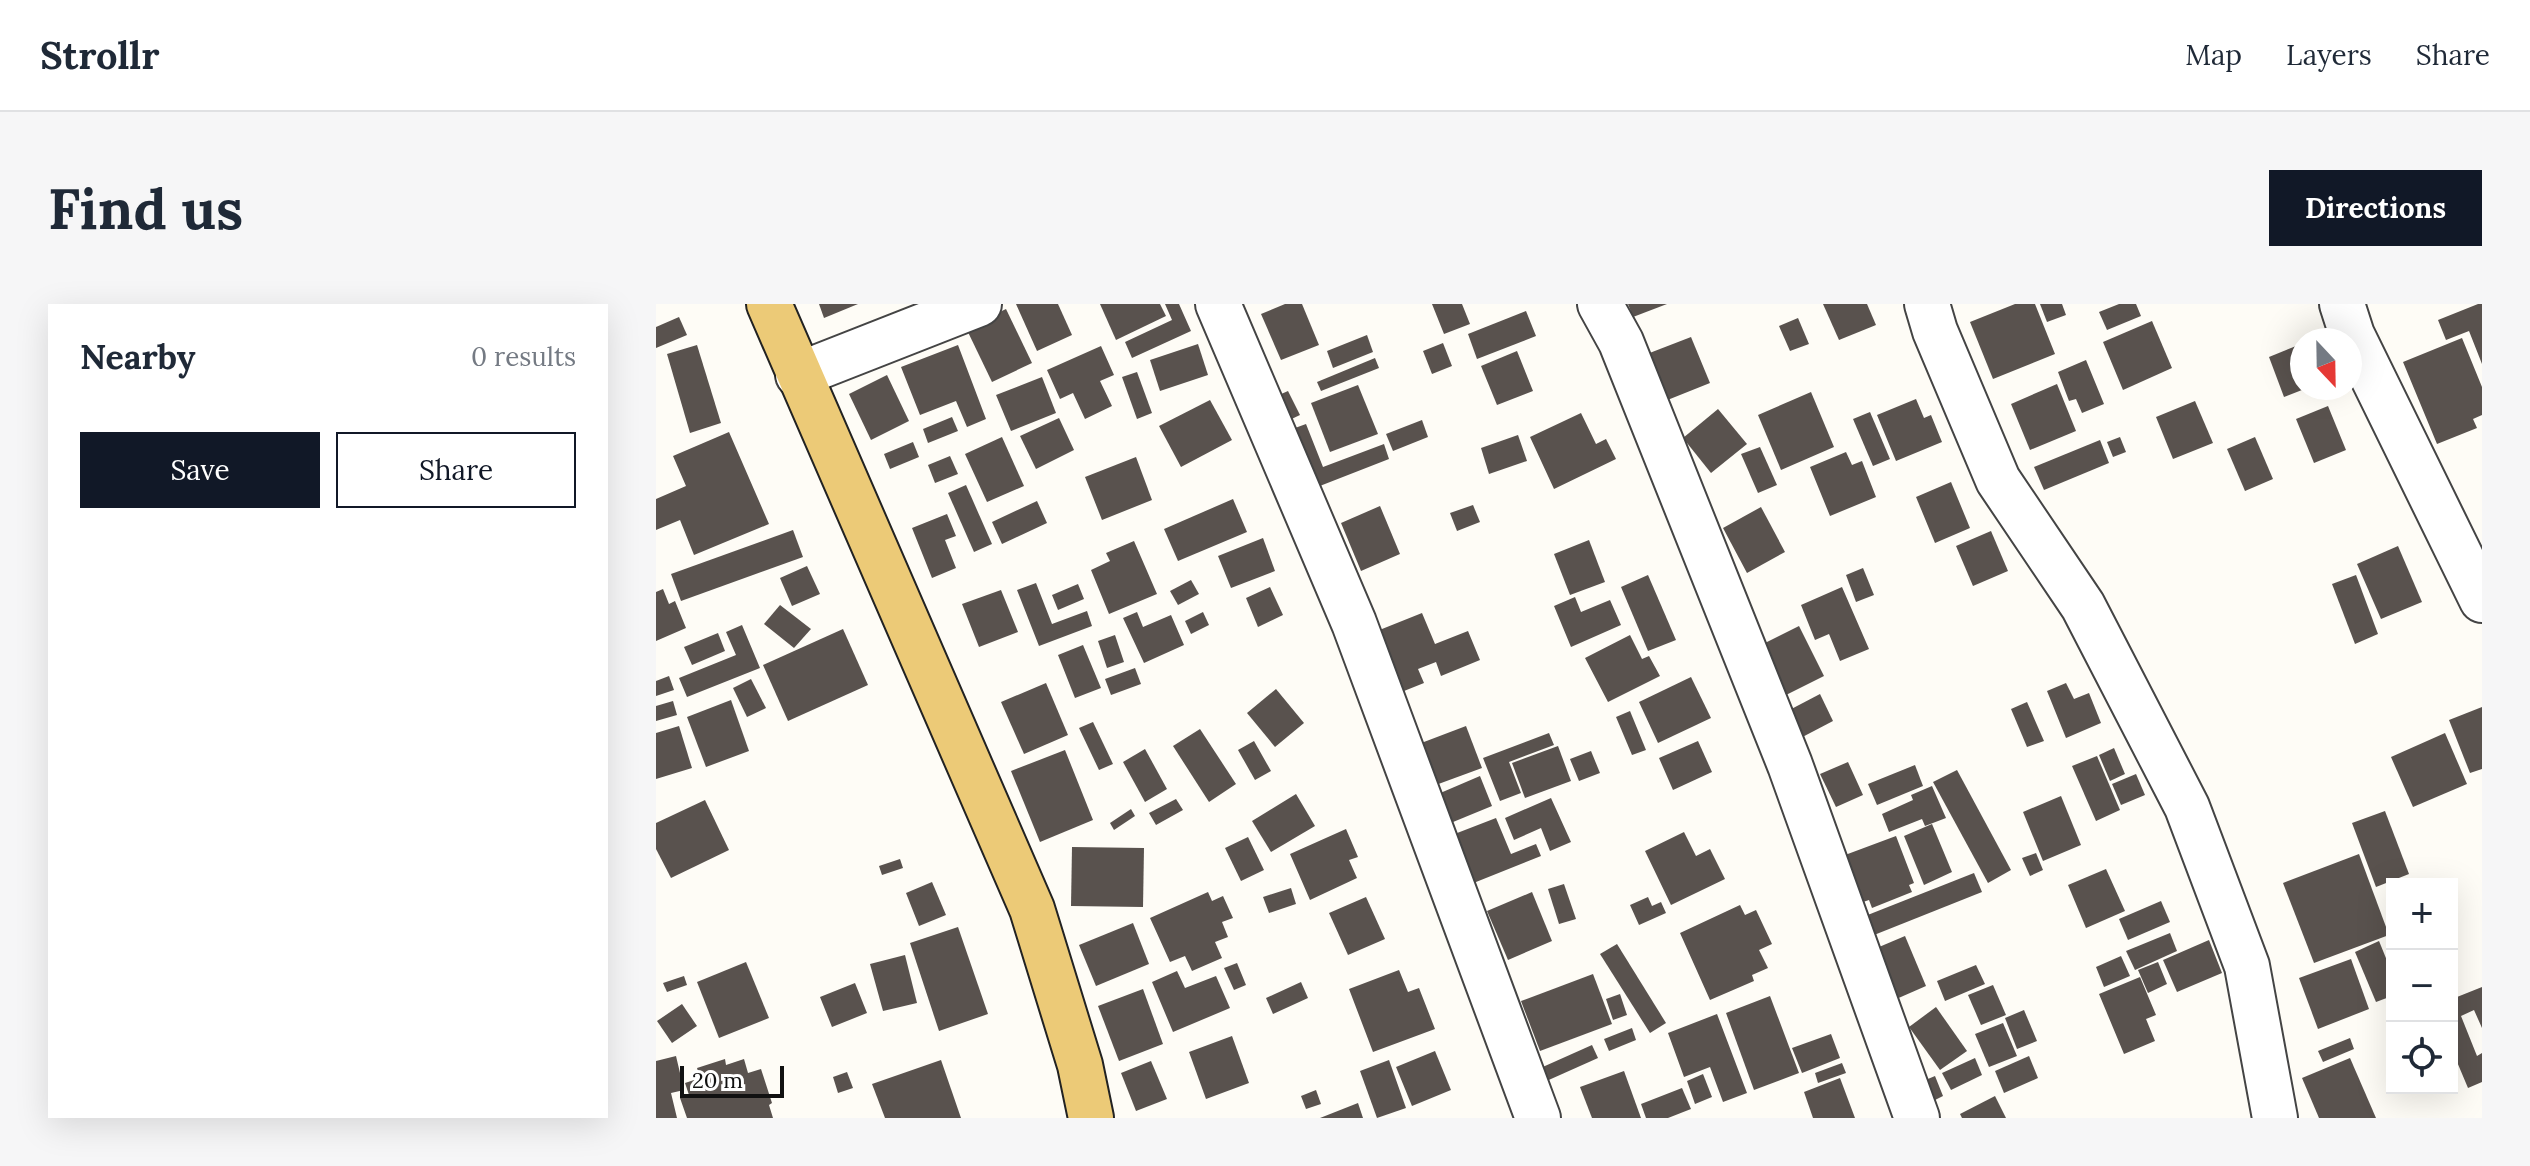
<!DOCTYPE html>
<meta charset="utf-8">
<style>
:root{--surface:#fff;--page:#f6f6f7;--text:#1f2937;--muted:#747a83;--line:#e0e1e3;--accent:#111827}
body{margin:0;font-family:Lora,serif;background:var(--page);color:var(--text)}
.controls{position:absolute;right:24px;bottom:24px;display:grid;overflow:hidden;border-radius:0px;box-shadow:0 8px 32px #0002}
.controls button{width:72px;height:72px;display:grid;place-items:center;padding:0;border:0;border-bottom:2px solid var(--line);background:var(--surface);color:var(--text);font:40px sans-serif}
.compass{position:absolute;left:1634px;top:24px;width:72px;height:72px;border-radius:50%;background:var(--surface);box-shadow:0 8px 32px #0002;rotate:158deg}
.scale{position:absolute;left:24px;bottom:20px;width:104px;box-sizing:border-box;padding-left:8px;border:4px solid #111;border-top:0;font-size:22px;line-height:28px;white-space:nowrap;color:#111;-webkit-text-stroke:6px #fff;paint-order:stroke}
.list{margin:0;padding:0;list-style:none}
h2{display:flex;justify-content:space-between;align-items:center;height:104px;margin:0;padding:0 32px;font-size:34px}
h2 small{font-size:26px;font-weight:400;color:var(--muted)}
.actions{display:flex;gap:16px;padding:24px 32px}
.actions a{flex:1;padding:18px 0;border:2px solid var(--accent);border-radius:0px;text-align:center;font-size:28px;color:var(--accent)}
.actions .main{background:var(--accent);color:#fff}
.icon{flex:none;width:44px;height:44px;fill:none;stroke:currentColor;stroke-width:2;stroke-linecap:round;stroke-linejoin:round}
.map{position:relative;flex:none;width:1826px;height:814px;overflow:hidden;border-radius:0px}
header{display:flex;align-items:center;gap:48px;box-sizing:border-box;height:112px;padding:0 40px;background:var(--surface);border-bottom:2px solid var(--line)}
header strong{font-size:38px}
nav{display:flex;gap:44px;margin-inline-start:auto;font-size:28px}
.intro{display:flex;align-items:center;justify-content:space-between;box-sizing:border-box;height:192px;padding:0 48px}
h1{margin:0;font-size:56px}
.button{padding:20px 36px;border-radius:0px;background:var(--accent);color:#fff;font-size:28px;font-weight:700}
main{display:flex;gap:48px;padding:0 48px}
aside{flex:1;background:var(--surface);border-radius:0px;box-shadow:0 8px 32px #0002}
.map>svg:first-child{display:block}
.building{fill:#59524e}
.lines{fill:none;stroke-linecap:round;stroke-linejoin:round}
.minor-casing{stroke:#444;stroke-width:48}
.major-casing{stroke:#222;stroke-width:48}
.minor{stroke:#fff;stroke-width:44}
.major{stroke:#ecca77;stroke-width:44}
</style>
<header>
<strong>Strollr</strong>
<nav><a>Map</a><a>Layers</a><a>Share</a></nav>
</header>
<div class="intro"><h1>Find us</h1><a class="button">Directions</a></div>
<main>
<aside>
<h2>Nearby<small>0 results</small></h2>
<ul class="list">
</ul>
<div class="actions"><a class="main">Save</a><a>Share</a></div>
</aside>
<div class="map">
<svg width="1826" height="814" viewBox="0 0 1826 814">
<rect width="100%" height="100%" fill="#fefcf6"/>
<g class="building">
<path d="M 163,0 L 202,0 L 168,14 Z"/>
<path d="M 360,0 L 402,0 L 416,31 L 381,47 Z"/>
<path d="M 444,0 L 504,0 L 510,12 L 460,36 Z"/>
<path d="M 509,0 L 523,0 L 535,27 L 476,54 L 469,38 L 516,16 Z"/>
<path d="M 629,0 L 646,0 L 663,41 L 625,56 L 605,10 Z"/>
<path d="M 776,0 L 806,0 L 814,20 L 788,30 Z"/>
<path d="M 972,0 L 1011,0 L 977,13 Z"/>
<path d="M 1167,0 L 1211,0 L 1220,21 L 1183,36 Z"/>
<path d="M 1359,0 L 1379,0 L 1399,50 L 1337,75 L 1314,18 Z"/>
<path d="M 1384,0 L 1406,0 L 1410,11 L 1391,18 Z"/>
<path d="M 1463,0 L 1480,0 L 1485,12 L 1451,26 L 1443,8 Z"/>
<path d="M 1822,0 L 1826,0 L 1826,60 L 1813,27 L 1790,36 L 1782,16 Z"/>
<path d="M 350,5 L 376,59 L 336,78 L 310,24 Z"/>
<path d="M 870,7 L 880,32 L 821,55 L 812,30 Z"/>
<path d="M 23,13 L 31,31 L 0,44 L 0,23 Z"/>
<path d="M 1142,14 L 1153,40 L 1134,47 L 1123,22 Z"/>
<path d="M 1496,17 L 1516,64 L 1467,86 L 1447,38 Z"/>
<path d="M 711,31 L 717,48 L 677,64 L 671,47 Z"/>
<path d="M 1035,33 L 1054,79 L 1009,97 L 991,50 Z"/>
<path d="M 1806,34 L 1826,83 L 1826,111 L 1817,115 L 1821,124 L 1781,140 L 1747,58 Z"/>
<path d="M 787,39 L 796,62 L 776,70 L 767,47 Z"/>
<path d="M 542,40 L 552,71 L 504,87 L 494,56 Z"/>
<path d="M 1645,40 L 1646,86 L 1628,93 L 1613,53 Z"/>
<path d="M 41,41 L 65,119 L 34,129 L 11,50 Z"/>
<path d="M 302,41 L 330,115 L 311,123 L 300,97 L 264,111 L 245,63 Z"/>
<path d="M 445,42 L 458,71 L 444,77 L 456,102 L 429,115 L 417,89 L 404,95 L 391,66 Z"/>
<path d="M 861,47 L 877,87 L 841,101 L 825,62 Z"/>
<path d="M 719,54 L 723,64 L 665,87 L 661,78 Z"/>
<path d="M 1430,56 L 1448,100 L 1426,109 L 1420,95 L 1413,97 L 1402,68 Z"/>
<path d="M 481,68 L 496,109 L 481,115 L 466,73 Z"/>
<path d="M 231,71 L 253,117 L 215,136 L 193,90 Z"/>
<path d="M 386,73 L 400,109 L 355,127 L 340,91 Z"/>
<path d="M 1401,80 L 1420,127 L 1374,146 L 1355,100 Z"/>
<path d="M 702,81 L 722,130 L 674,148 L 655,99 Z"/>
<path d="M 632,87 L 644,111 L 625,120 L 614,95 Z"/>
<path d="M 1155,88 L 1178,143 L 1125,166 L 1102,111 Z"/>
<path d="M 1260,95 L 1268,114 L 1275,111 L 1286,138 L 1240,157 L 1221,111 Z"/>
<path d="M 554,96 L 576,136 L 525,163 L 503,122 Z"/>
<path d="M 1539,97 L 1557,139 L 1517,155 L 1500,113 Z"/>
<path d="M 1672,102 L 1690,146 L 1658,159 L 1640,115 Z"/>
<path d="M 1062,105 L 1091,140 L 1055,169 L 1027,134 Z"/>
<path d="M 1214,108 L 1234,155 L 1217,162 L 1197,115 Z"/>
<path d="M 925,109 L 940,140 L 950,135 L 960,155 L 898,185 L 874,133 Z"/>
<path d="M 296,113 L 302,127 L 272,139 L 267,125 Z"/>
<path d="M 403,114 L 418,146 L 380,165 L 364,132 Z"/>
<path d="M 766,116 L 772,133 L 737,147 L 730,130 Z"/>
<path d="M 650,120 L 667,163 L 728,140 L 733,155 L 651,187 L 628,128 Z"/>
<path d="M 73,128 L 113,220 L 38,251 L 24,216 L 0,226 L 0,195 L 30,182 L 17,152 Z"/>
<path d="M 862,131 L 871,157 L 833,170 L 825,144 Z"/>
<path d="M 346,133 L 368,182 L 331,198 L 309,150 Z"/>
<path d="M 1464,133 L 1470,148 L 1457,153 L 1451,138 Z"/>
<path d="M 1599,133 L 1617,175 L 1589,187 L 1571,145 Z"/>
<path d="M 1444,136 L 1453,159 L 1388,186 L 1378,163 Z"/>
<path d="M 257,138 L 263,153 L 234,165 L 228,150 Z"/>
<path d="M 1104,143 L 1121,181 L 1102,189 L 1085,150 Z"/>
<path d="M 1190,148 L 1196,161 L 1206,157 L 1220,193 L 1174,212 L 1154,163 Z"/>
<path d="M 294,152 L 302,170 L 279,179 L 272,161 Z"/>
<path d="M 480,153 L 496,196 L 446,216 L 429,173 Z"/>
<path d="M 1295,178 L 1314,224 L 1279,239 L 1260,193 Z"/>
<path d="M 310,181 L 336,240 L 318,248 L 292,189 Z"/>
<path d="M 577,195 L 591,228 L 522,257 L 508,225 Z"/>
<path d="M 381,197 L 391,219 L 346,240 L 336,218 Z"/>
<path d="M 817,201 L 824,218 L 801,227 L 794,209 Z"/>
<path d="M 724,202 L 744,250 L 705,267 L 685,219 Z"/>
<path d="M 1105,203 L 1129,248 L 1091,269 L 1067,224 Z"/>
<path d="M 291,210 L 300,232 L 289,236 L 300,264 L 276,274 L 256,224 Z"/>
<path d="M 137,226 L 147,253 L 25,297 L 15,270 Z"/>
<path d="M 1335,227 L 1352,267 L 1317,282 L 1300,242 Z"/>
<path d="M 607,234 L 619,267 L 575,284 L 562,252 Z"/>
<path d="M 933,236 L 949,278 L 914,291 L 898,250 Z"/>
<path d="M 478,237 L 501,290 L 453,310 L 435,266 L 454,257 L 450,249 Z"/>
<path d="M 1742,242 L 1766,298 L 1725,315 L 1701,260 Z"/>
<path d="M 151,262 L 164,290 L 136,302 L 124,274 Z"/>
<path d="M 1207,264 L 1218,291 L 1200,298 L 1190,271 Z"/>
<path d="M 992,271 L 1020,336 L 992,347 L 965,283 Z"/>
<path d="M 1700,271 L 1722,330 L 1699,340 L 1676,280 Z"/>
<path d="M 535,276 L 543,290 L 522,301 L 514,287 Z"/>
<path d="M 380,279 L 396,320 L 431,307 L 436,322 L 383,342 L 361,286 Z"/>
<path d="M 422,280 L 428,295 L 402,306 L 396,291 Z"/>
<path d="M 614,283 L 627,311 L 602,323 L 590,294 Z"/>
<path d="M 1186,283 L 1213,345 L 1184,357 L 1173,330 L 1159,336 L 1145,301 Z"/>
<path d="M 7,285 L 13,300 L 19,297 L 30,324 L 0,337 L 0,288 Z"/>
<path d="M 345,286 L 362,328 L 323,343 L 306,300 Z"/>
<path d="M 919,293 L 925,308 L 954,296 L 965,321 L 915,343 L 898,302 Z"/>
<path d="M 124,301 L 155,325 L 138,344 L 108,320 Z"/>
<path d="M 481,308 L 487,323 L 515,311 L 528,341 L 488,359 L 467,314 Z"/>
<path d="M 547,308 L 553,321 L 535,330 L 529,317 Z"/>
<path d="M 766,309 L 779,340 L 812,327 L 824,356 L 785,372 L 780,358 L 762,365 L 768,379 L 733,393 L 721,327 Z"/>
<path d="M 86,321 L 104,364 L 31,393 L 23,374 L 80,351 L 70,328 Z"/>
<path d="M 1143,322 L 1168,372 L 1124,394 L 1099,344 Z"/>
<path d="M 187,325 L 212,381 L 132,417 L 107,361 Z"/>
<path d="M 62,329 L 69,347 L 36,361 L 28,343 Z"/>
<path d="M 459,331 L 468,358 L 451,364 L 442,337 Z"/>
<path d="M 974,331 L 986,355 L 993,352 L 1004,372 L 952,398 L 929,354 Z"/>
<path d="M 427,341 L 445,384 L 419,394 L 402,351 Z"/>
<path d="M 479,364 L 485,380 L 455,391 L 449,375 Z"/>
<path d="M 13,372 L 18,386 L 0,392 L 0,377 Z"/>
<path d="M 1035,373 L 1055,414 L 1002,439 L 983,398 Z"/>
<path d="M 95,375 L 110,404 L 91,413 L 77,384 Z"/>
<path d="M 390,379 L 412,431 L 368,450 L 345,398 Z"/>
<path d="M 1410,379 L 1418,395 L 1433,389 L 1445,419 L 1410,434 L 1391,387 Z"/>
<path d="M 620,385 L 648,419 L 619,443 L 591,409 Z"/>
<path d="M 1164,390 L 1177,417 L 1135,439 L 1122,412 Z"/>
<path d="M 75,396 L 93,447 L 50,463 L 31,413 Z"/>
<path d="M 17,397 L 21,411 L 0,417 L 0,402 Z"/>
<path d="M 1371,398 L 1388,437 L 1371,443 L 1355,405 Z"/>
<path d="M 1826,403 L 1826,465 L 1814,469 L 1793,416 Z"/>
<path d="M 974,407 L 990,446 L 976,451 L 960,413 Z"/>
<path d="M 437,418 L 457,460 L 443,466 L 423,424 Z"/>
<path d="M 23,422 L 36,464 L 0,475 L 0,429 Z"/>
<path d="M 810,422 L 826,464 L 777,482 L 760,441 Z"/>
<path d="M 544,425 L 580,480 L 553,498 L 517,442 Z"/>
<path d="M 893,429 L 898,441 L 853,458 L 865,489 L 844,497 L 827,454 Z"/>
<path d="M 1789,429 L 1811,480 L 1757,503 L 1735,453 Z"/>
<path d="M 598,437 L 615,467 L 599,476 L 582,446 Z"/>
<path d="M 1042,437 L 1056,468 L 1017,486 L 1003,454 Z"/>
<path d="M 902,442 L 915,477 L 869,494 L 856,459 Z"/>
<path d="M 1458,444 L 1469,470 L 1454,477 L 1443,451 Z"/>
<path d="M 489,445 L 511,485 L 489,498 L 467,458 Z"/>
<path d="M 409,446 L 437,516 L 384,538 L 355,467 Z"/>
<path d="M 935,447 L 944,469 L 923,477 L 914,455 Z"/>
<path d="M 1441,452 L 1464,506 L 1440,517 L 1416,462 Z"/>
<path d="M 1192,458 L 1207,491 L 1180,503 L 1164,470 Z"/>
<path d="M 1259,461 L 1267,482 L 1221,501 L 1212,480 Z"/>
<path d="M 1301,466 L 1355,566 L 1332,579 L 1277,478 Z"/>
<path d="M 1480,470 L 1489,491 L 1465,501 L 1456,480 Z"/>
<path d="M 824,472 L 836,502 L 780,525 L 768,496 Z"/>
<path d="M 1276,482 L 1290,514 L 1269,522 L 1266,515 L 1233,528 L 1226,510 L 1257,496 L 1255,491 Z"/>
<path d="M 640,490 L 659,522 L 615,548 L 596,517 Z"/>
<path d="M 1405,492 L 1425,541 L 1387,557 L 1367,508 Z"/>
<path d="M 895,494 L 915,538 L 894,547 L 885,524 L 858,536 L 849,514 Z"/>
<path d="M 520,495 L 527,506 L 500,521 L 493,509 Z"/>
<path d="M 49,496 L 73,546 L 15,574 L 0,545 L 0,519 Z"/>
<path d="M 475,505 L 479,512 L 458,526 L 454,519 Z"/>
<path d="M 1729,507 L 1753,570 L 1720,583 L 1696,519 Z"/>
<path d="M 840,514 L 855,550 L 880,540 L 885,552 L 815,580 L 796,531 Z"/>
<path d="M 1276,520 L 1296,568 L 1268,581 L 1248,532 Z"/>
<path d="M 690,525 L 702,553 L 693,556 L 701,574 L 654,596 L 634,550 Z"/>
<path d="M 1028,528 L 1040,552 L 1054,545 L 1069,575 L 1015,601 L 989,547 Z"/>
<path d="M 1240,532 L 1258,579 L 1253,581 L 1256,588 L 1216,604 L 1213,596 L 1198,601 L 1181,554 Z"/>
<path d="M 592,533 L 608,566 L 585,577 L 569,544 Z"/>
<path d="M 416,543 L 488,544 L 487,603 L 415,602 Z"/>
<path d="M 1380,549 L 1387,566 L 1374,572 L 1366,554 Z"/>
<path d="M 1703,550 L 1733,631 L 1658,659 L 1627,579 Z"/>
<path d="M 244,555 L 247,564 L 226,571 L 223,562 Z"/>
<path d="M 1450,565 L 1469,607 L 1430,624 L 1412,581 Z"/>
<path d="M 1318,569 L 1326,588 L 1208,635 L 1199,616 Z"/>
<path d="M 276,578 L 290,611 L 263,622 L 250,589 Z"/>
<path d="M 908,580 L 920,615 L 903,620 L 892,585 Z"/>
<path d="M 635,584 L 640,600 L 613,609 L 607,593 Z"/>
<path d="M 552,588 L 556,597 L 567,592 L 577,614 L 566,618 L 572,633 L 559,638 L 566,654 L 536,667 L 529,652 L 514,658 L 494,614 Z"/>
<path d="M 876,588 L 896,637 L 852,656 L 831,607 Z"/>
<path d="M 710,593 L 729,635 L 692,651 L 673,609 Z"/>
<path d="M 992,593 L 996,602 L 1005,598 L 1010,609 L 983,621 L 974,601 Z"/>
<path d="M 1505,597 L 1514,618 L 1472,636 L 1463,615 Z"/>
<path d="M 1084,601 L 1089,611 L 1100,606 L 1116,640 L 1103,646 L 1112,664 L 1096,671 L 1098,677 L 1054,696 L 1024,629 Z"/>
<path d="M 477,619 L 493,660 L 440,682 L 423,641 Z"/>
<path d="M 302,623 L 332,710 L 283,727 L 254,639 Z"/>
<path d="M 1514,629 L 1521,647 L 1479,666 L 1470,647 Z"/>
<path d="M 1249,632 L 1270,682 L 1238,696 L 1216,646 Z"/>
<path d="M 1553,636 L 1566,669 L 1521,688 L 1507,656 Z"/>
<path d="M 1723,637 L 1736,669 L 1736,692 L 1720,698 L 1699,648 Z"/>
<path d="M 961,640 L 1010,719 L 994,729 L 944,650 Z"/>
<path d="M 249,651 L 261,699 L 227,707 L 214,660 Z"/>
<path d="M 1465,652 L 1474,672 L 1448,683 L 1440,663 Z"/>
<path d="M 1695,655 L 1713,705 L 1662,725 L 1643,674 Z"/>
<path d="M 90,658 L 113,714 L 63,734 L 41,678 Z"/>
<path d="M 1502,658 L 1511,680 L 1492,689 L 1482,666 Z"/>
<path d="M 581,659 L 590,681 L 578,686 L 568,664 Z"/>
<path d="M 1320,661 L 1329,680 L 1289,697 L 1281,677 Z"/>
<path d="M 743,666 L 752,688 L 763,684 L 779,725 L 717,748 L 693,685 Z"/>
<path d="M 521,667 L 529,684 L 560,672 L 574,704 L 517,728 L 496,678 Z"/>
<path d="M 937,670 L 956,720 L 884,747 L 865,697 Z"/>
<path d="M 28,672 L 31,681 L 11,688 L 7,679 Z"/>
<path d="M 1484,673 L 1500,711 L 1490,715 L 1499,737 L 1468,750 L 1443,690 Z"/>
<path d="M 645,678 L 652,694 L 617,710 L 610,694 Z"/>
<path d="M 199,679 L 211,709 L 176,723 L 164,693 Z"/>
<path d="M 1337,681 L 1350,711 L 1325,721 L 1312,691 Z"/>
<path d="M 1826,683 L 1826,724 L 1818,706 L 1805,712 L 1821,752 L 1826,749 L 1826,778 L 1812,784 L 1796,746 L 1796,695 Z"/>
<path d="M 487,685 L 507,740 L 463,757 L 442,702 Z"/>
<path d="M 964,690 L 971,711 L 957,716 L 950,695 Z"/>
<path d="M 1114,692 L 1143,769 L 1098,786 L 1070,709 Z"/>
<path d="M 26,700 L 41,722 L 16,739 L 1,717 Z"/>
<path d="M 1280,703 L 1311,747 L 1284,766 L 1253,723 Z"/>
<path d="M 1368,706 L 1381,737 L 1361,745 L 1349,714 Z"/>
<path d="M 1061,710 L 1091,789 L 1067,798 L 1054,763 L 1028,773 L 1012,729 Z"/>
<path d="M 1347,719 L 1361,752 L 1333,763 L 1319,730 Z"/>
<path d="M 976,724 L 980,736 L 953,747 L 948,735 Z"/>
<path d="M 1175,730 L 1184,754 L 1146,769 L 1136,744 Z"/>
<path d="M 576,732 L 593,779 L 550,795 L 533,748 Z"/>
<path d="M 1694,734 L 1698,745 L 1667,758 L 1662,747 Z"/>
<path d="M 936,741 L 942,754 L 886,779 L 880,766 Z"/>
<path d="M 779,747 L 795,786 L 756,802 L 740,763 Z"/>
<path d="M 20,752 L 28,786 L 15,789 L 21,814 L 0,814 L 0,757 Z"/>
<path d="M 1373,752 L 1382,774 L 1348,789 L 1339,767 Z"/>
<path d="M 1319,754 L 1326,771 L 1295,786 L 1286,769 Z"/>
<path d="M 1694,754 L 1720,814 L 1663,814 L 1646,774 Z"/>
<path d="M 69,755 L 70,761 L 88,755 L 92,769 L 105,765 L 116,799 L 113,801 L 117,814 L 31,814 L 24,794 L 33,791 L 29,779 L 44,774 L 41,764 Z"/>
<path d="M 285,756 L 305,814 L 229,814 L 216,780 Z"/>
<path d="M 733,756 L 750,804 L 721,814 L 704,767 Z"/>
<path d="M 495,757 L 511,795 L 480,807 L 465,769 Z"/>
<path d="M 1186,759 L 1190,769 L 1162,779 L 1159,769 Z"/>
<path d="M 968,767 L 985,814 L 936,814 L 924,783 Z"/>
<path d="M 191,768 L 197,784 L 182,789 L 177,773 Z"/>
<path d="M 1047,770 L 1056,793 L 1039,800 L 1031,777 Z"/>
<path d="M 1279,772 L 1287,792 L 1269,801 L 1260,780 Z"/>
<path d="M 1184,774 L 1199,814 L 1157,814 L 1148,788 Z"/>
<path d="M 1026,784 L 1035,805 L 1012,814 L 990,814 L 985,800 Z"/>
<path d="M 660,786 L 665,800 L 650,805 L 645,792 Z"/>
<path d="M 1339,792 L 1350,814 L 1306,814 L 1304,810 Z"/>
<path d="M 702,799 L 707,814 L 664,814 Z"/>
</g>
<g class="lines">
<defs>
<g id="minor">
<path d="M 562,0 L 698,319 L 882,814"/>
<path d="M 944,0 L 965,38 L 1134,461 L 1261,814"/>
<path d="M 1271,0 L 1279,27 L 1342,176 L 1427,302 L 1531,503 L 1591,662 L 1619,814"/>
<path d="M 1686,0 L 1696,31 L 1826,296"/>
<path d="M 142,71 L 323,0"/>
</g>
<path id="major" d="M 113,0 L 376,605 L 424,761 L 435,814"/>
</defs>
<use href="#minor" class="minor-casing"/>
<use href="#major" class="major-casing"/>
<use href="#minor" class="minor"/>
<use href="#major" class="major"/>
</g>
</svg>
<div class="controls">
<button>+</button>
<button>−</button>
<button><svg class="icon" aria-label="locate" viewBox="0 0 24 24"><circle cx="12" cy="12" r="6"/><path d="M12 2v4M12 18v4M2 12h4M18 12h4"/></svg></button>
</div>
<svg class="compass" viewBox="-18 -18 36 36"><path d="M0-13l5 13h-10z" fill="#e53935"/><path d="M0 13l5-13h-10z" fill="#747a83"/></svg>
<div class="scale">20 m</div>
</div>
</main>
